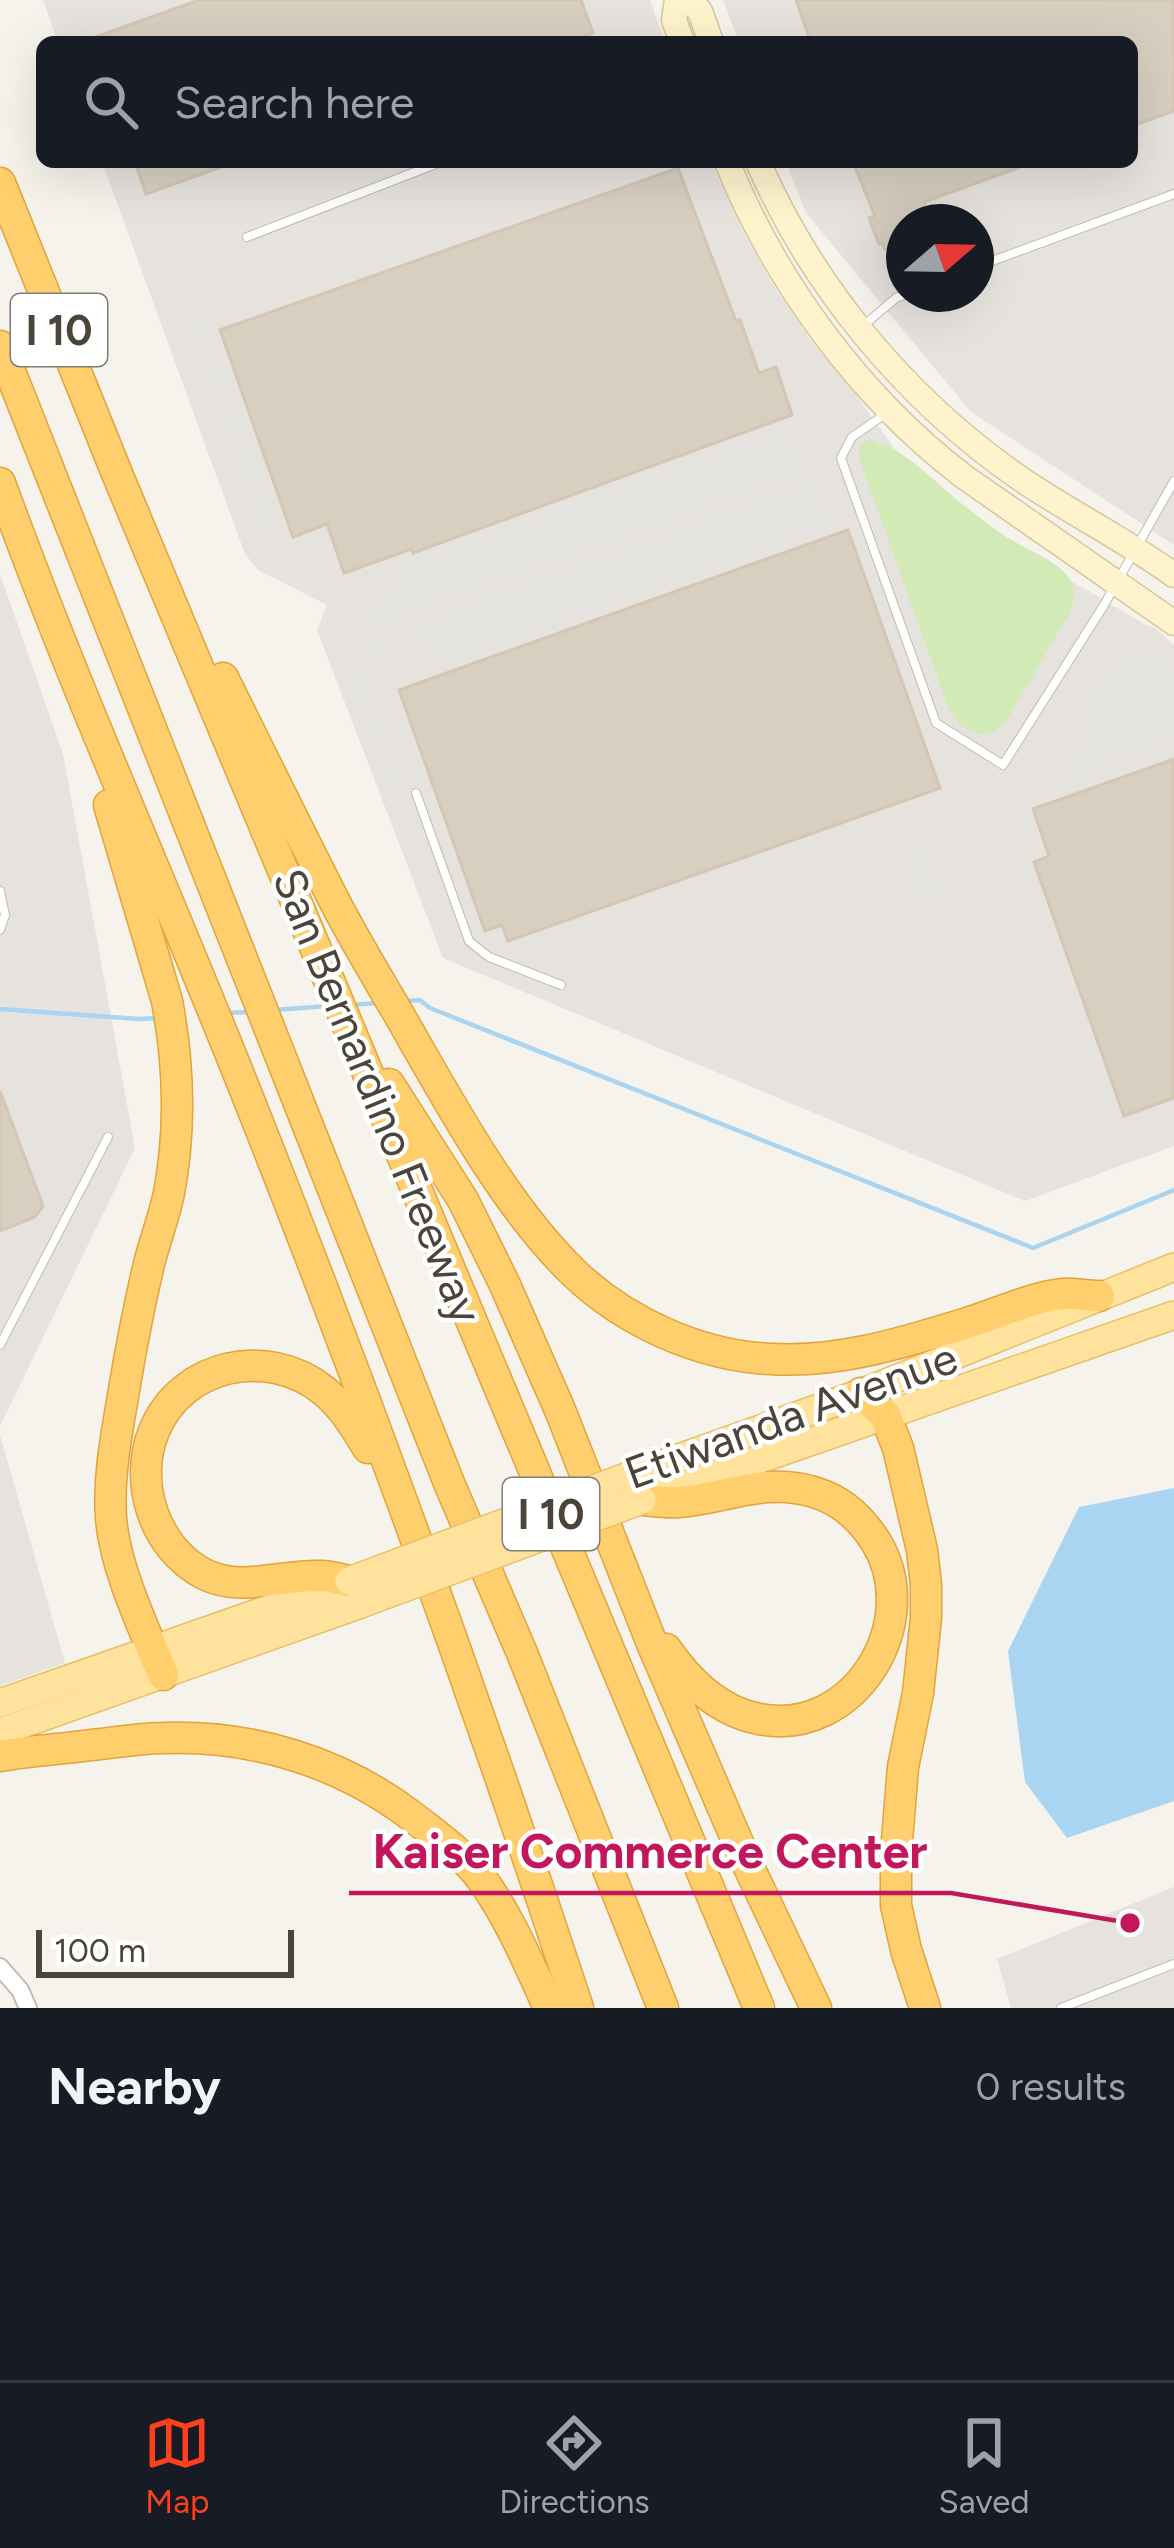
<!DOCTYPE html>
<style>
:root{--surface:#171b24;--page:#242831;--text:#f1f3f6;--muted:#9ea1a6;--line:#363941;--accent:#fc3f1d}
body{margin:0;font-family:Figtree,sans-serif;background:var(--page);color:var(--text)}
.compass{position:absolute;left:886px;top:204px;width:108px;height:108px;border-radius:50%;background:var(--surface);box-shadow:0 12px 48px #0002;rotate:70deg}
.scale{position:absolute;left:36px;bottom:30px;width:258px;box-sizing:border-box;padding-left:12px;border:6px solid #4b4439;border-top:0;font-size:33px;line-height:42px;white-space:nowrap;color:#4b4439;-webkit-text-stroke:9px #fff;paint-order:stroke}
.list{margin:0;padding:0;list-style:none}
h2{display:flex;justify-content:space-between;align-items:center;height:156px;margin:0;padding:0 48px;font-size:51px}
h2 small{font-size:39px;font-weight:400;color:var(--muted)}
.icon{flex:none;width:66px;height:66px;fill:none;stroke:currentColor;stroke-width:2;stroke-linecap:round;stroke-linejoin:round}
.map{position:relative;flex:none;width:1174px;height:2008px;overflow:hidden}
.search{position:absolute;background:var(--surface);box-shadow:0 12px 48px #0002;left:36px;right:36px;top:36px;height:132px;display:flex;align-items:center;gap:30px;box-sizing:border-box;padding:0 42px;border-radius:18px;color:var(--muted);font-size:45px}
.sheet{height:372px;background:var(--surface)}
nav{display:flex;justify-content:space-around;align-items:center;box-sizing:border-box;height:168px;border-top:3px solid var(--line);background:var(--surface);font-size:33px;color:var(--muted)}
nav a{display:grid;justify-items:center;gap:6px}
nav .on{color:var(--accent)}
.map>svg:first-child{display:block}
.industrial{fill:#e6e2dd;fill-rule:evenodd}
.green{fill:#d2eab5}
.parking{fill:#e5e3e0}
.water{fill:#a9d4f2}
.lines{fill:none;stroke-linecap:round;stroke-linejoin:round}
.stream{stroke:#a9d4f2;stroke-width:4.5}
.building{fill:#d8cfc1;stroke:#d3c7b4;stroke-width:3}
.service-casing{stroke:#c2bbae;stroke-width:10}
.minor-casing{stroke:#c2bbae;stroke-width:20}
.secondary-casing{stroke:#d6c79b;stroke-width:27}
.primary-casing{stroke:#e6c16a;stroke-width:30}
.motorway-casing{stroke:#e0a43c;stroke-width:33}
.service{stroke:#fff;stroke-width:8}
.minor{stroke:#fff;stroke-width:16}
.secondary{stroke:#fff3cd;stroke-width:24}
.primary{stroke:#ffe39c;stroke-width:27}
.motorway{stroke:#ffcf6e;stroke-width:30}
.primary-bridge-casing{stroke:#e6c16a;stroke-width:30;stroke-linecap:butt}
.primary-bridge{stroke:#ffe39c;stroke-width:27}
.labels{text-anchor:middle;stroke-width:9;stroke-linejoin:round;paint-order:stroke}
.shield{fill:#fff;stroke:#817c74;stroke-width:3}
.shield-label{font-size:42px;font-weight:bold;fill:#4b4439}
.street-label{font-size:45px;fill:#4b4439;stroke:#fff}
.leader{fill:none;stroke:#c2185b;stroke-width:4.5}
.callout-dot{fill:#c2185b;stroke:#fff;stroke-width:4.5}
.callout-label{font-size:48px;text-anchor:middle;font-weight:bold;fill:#c2185b;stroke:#fff;stroke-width:9;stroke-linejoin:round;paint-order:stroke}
</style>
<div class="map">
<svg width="1174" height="2008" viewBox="0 0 1174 2008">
<rect width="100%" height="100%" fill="#f6f3ec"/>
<g class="industrial">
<path d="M 43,0 L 650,0 L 665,42 L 58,42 Z"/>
<path d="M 723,0 L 1174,0 L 1174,545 L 971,412 L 806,213 L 786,162 L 1132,162 L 1132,42 L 739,42 ZM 904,222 L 976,222 L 976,294 L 904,294 Z"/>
<path d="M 102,162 L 711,162 L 745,235 L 775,288 L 812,342 L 856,395 L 894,448 L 943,491 L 1007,538 L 1060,569 L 1073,582 L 1144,624 L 1155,628 L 1174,645 L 1174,1146 L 1025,1201 L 443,958 L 317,630 L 327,605 L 258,570 L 245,554 Z"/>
<path d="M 0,574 L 63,754 L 135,1148 L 0,1426 Z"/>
<path d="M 0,1435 L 65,1663 L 0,1686 Z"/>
<path d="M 1174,1887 L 1174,2008 L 1011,2008 L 997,1959 Z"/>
</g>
<path class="green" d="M 871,438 L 875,443 C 900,444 943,490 965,506 C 979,517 994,530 1010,539 C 1029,551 1059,561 1071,581 C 1078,592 1073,604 1068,616 L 1005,723 L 987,735 C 972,734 957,726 950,712 L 859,458 L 859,447 Z"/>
<g class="parking">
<path d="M 199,308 L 278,531 L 266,535 L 187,312 Z"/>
<path d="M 792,426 L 803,474 L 372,627 L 368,614 L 395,582 L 390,569 Z"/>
<path d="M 814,479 L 830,525 L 440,665 L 435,651 L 420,633 L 415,622 Z"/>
<path d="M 410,624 L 414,635 L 383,651 L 374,662 L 369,675 L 370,695 L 405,794 L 392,799 L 357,700 L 355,684 L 358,665 L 367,649 L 381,636 Z"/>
<path d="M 1153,648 L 1174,668 L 1174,737 L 1170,734 L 1144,744 L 1147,756 L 1127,763 L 1122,751 L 1101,758 L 1106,772 L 1076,783 L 1063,750 L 1079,744 L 1083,736 L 1073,729 L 1119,650 L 1132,658 L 1144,658 Z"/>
<path d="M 923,848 L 948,901 L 920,911 L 901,856 Z"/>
</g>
<path class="water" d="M 1174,1488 L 1174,1801 L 1067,1838 L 1025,1782 L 1008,1651 L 1079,1507 Z"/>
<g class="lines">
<g class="stream">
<path d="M 406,1001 L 420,1000 L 430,1008 L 1033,1248 L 1174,1190"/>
<path d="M 352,1005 L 376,1003"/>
<path d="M 0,1009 L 138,1019 L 161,1018"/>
<path d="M 274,1010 L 328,1006"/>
<path d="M 226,1013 L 250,1012"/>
</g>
</g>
<g class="building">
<path d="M 199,0 L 581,0 L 593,33 L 568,42 L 91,42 L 90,39 Z"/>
<path d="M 796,0 L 1174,0 L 1174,111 L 1132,126 L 1132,42 L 811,42 Z"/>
<path d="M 135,162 L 235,162 L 146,194 Z"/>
<path d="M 853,162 L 1034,162 L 924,202 L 931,222 L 904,222 L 904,247 L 895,250 L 894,246 L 885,249 L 882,243 L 879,244 L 869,218 L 875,216 Z"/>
<path d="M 678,168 L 736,321 L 740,320 L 759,373 L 776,367 L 792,415 L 413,553 L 412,549 L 344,573 L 327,524 L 293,537 L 220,330 Z"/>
<path d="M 848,530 L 940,788 L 508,941 L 502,925 L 485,931 L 399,690 Z"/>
<path d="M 1174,759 L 1174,1098 L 1124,1116 L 1034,862 L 1049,856 L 1033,809 Z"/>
<path d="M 0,1091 L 43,1206 L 35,1217 L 0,1231 Z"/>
</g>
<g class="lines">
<defs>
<g id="service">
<path d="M 247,237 L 441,162"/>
<path d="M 976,267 L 1174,194"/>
<path d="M 864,325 L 896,298 L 906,294"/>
<path d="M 884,415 L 852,437 L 841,458 L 936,723 L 1003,765 L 1104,605 L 1174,481"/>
<path d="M 416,793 L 469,941 L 489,957 L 561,985"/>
<path d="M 0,891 L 5,915 L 0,930"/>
<path d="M 0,1345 L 108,1137"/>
<path d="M 1061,2008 L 1174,1964"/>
</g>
<path id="minor" d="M 0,1967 L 20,1990 L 28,2008"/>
<g id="secondary">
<path d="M 677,0 L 674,20 L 682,42"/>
<path d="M 688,0 L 700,11 L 711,42"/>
<path d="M 727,162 C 776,283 859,396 963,476 L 1174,623"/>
<path d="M 758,162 C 813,288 906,399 1018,477 C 1069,512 1124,539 1174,575"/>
</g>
<g id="primary">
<path d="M 631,1475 L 861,1393 L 1174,1267"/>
<path d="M 646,1499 L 1174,1315"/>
<path d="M 0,1703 L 349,1581"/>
<path d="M 0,1732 L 358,1605"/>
</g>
<g id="motorway">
<path d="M 0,183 L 118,476 L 759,2008"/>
<path d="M 0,346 L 449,1483 L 522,1653 L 663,2008"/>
<path d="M 0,483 C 76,693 169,897 251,1105 C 369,1402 478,1704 578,2008"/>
<path d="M 223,678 C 261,754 298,830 337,906 C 361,952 389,996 414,1041 C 458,1118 510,1211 574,1273 C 625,1322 700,1356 771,1359 C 839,1363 902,1343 967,1323 C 993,1315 1036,1296 1063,1294 C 1074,1293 1087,1296 1099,1296"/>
<path d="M 109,805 L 167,1001 C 179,1065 181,1129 169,1193 C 164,1217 155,1240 149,1264 C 139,1306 131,1348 124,1390 C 117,1433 108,1474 111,1518 C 115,1569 144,1628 163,1675"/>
<path d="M 389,1084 L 463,1200 L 505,1285 L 560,1410 L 653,1646 L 745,1859 L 816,2008"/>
<path d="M 861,1393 L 885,1415 L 898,1448 L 922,1550 L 926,1584 L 926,1618 L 918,1693 L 903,1767 L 896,1853 L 896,1905 L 906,1950 L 925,2008"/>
<path d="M 642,1500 C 654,1501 667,1503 679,1502 C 727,1498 764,1477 814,1492 C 841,1500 861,1518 876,1542 C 925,1622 854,1738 759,1719 C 718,1711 689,1682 666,1649"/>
<path d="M 349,1581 C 340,1579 330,1576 322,1576 C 282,1574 242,1593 204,1574 C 154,1548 133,1482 154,1431 C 182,1363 268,1346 323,1390 C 343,1406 355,1427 368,1448"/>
<path d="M 0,1756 C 30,1751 61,1749 91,1745 C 115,1743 140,1738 164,1738 C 254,1735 341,1762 413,1817 C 437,1836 462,1853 481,1878 C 510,1918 529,1964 549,2008"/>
</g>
</defs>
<use href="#service" class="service-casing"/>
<use href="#minor" class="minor-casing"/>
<use href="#secondary" class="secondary-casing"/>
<use href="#primary" class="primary-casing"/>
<use href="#motorway" class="motorway-casing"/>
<use href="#service" class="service"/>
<use href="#minor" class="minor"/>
<use href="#secondary" class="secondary"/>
<use href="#primary" class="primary"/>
<use href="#motorway" class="motorway"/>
<defs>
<g id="primary-bridge">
<path d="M 349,1581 L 631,1475"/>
<path d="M 358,1605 L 642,1500"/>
</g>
</defs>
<use href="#primary-bridge" class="primary-bridge-casing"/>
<use href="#primary-bridge" class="primary-bridge"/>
</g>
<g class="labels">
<g class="shield">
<rect x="11" y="294" width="96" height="72" rx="9"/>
<rect x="503" y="1478" width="96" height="72" rx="9"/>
</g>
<g class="shield-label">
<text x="59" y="345">I 10</text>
<text x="551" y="1529">I 10</text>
</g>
<g class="street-label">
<text transform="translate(378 1096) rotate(68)" y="16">San Bernardino Freeway</text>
<text transform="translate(791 1415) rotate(-20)" y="16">Etiwanda Avenue</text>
</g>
</g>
<path class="leader" d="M1130 1923L951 1893H349"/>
<circle class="callout-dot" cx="1130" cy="1923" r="12"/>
<g class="callout-label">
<text x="650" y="1868">Kaiser Commerce Center</text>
</g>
</svg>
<svg class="compass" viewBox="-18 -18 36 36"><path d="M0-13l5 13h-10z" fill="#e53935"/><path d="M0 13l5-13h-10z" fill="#9ea1a6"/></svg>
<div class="scale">100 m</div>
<div class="search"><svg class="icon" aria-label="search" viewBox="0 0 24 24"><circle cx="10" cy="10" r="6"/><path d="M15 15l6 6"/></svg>Search here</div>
</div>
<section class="sheet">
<h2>Nearby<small>0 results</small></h2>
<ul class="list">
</ul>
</section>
<nav>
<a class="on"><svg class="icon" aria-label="map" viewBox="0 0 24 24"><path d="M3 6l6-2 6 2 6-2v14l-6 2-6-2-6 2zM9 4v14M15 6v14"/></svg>Map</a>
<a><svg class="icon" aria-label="directions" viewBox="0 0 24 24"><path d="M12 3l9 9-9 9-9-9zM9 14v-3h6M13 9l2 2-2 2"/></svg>Directions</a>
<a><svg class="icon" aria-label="saved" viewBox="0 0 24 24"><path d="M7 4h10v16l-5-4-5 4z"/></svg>Saved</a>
</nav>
